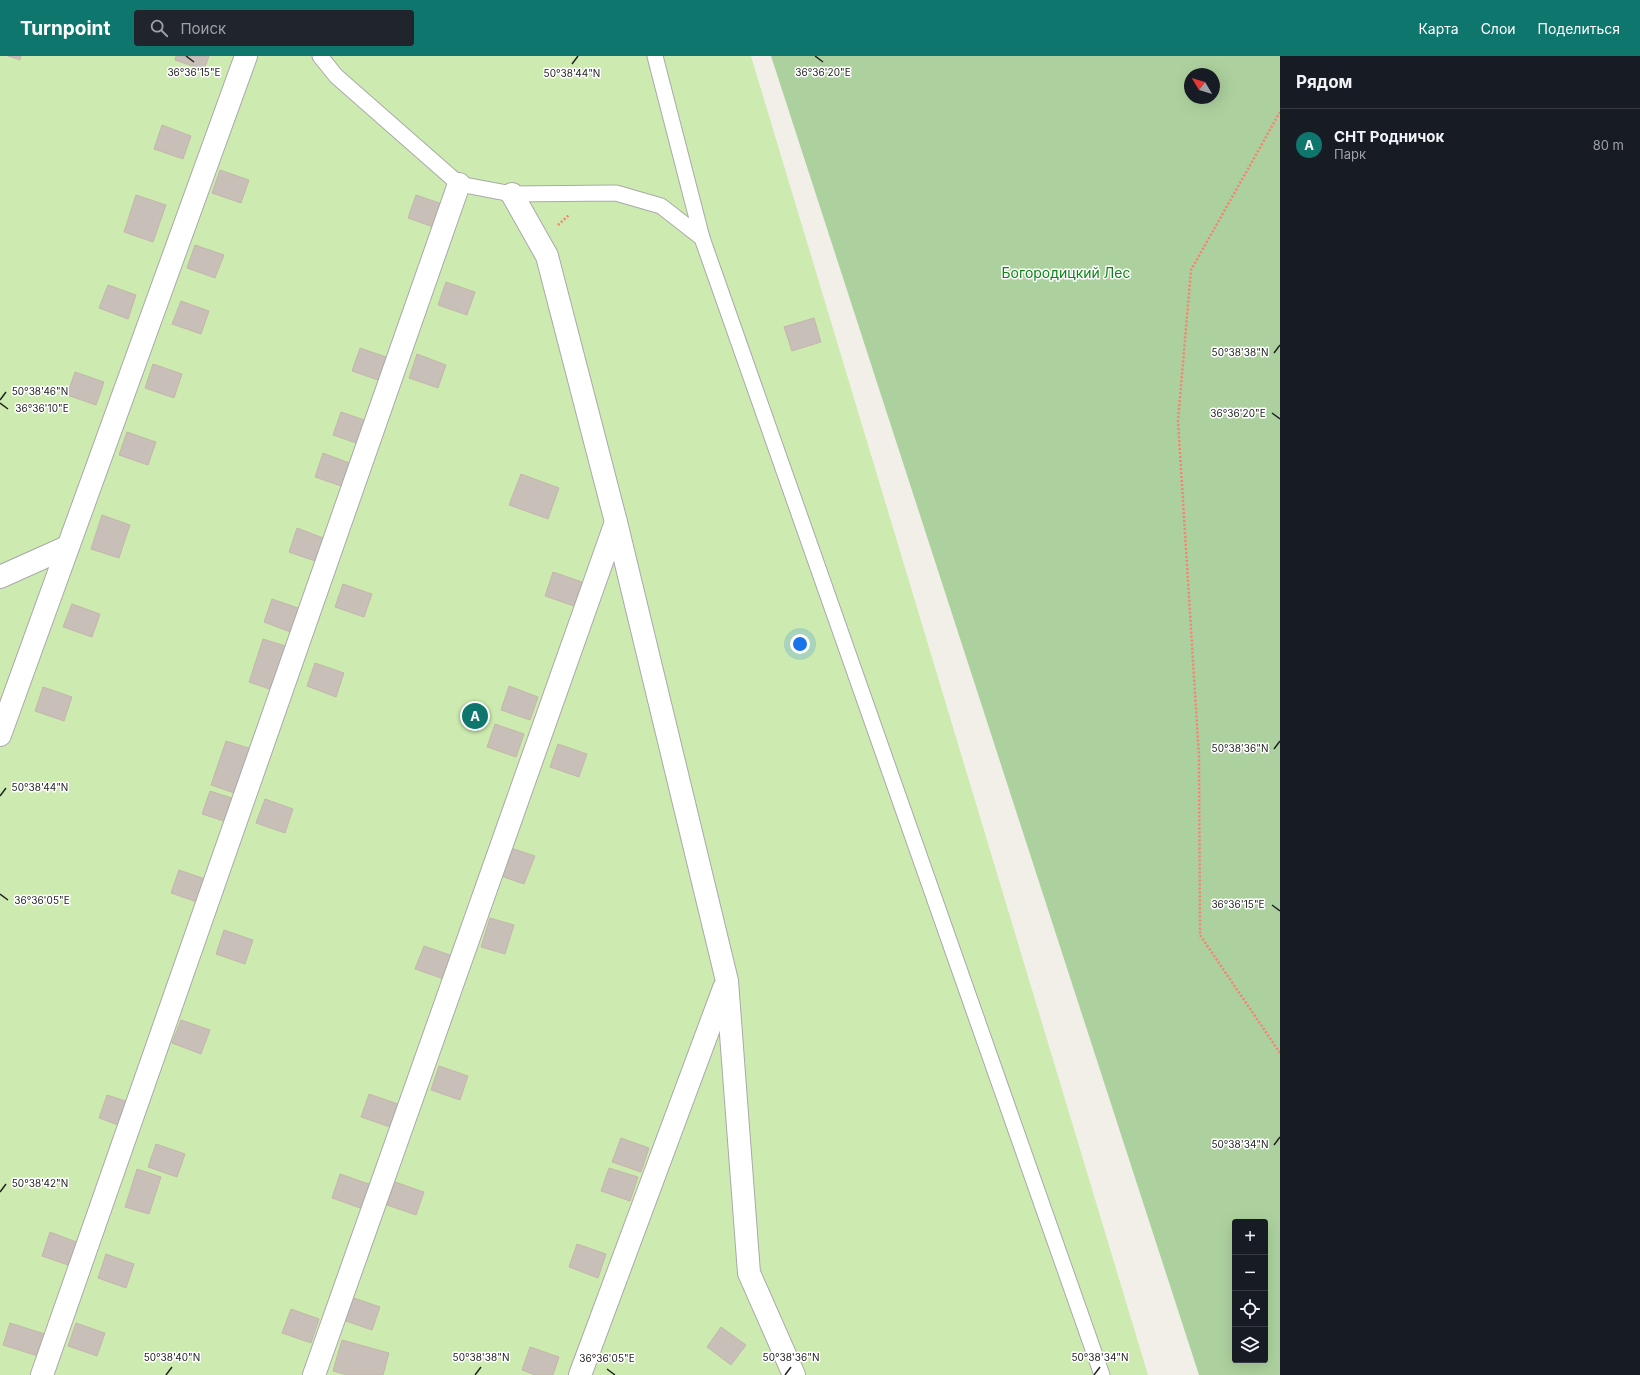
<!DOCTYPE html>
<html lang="ru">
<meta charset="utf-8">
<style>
:root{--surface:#171b24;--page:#20242c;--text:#f1f3f6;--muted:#9ea1a6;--line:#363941;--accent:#0f766e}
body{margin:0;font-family:Inter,sans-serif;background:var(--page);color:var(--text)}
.controls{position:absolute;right:12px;bottom:12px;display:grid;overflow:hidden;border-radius:4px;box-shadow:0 4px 16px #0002}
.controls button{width:36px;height:36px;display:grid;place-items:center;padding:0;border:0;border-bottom:1px solid var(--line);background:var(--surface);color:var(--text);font:20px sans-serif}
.compass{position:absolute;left:1184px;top:12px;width:36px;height:36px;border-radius:50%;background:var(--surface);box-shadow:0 4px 16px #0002;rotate:308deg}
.you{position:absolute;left:800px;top:588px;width:14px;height:14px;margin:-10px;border:3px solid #fff;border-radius:50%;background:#1a73e8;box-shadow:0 0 0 6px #1a73e833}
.badge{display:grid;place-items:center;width:26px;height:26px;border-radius:50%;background:var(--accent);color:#fff;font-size:13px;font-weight:700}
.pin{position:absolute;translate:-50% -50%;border:2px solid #fff;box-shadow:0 1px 4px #0006}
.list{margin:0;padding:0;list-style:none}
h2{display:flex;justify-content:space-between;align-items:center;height:52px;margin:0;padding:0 16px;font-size:17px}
h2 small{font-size:13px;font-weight:400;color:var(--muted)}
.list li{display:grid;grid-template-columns:26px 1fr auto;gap:12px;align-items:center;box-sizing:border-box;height:72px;padding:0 16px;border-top:1px solid var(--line)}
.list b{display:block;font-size:15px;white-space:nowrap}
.list p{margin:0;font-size:13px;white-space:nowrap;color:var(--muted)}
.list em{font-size:13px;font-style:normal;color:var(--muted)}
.icon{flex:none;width:22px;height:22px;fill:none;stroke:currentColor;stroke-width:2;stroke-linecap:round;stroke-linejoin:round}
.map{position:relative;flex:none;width:1280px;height:1319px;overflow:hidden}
header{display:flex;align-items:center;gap:24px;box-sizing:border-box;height:56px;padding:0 20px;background:var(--accent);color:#fff}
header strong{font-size:19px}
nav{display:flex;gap:22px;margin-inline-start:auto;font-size:14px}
.search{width:280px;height:36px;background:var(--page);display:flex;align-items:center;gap:10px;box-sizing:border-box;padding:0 14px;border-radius:4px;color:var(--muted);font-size:15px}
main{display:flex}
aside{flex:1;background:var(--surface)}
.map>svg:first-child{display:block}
.grass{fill:#cdebb0}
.forest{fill:#add19e;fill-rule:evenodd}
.building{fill:#c7bfb8;stroke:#c4b6ab}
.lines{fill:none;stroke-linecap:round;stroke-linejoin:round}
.service-casing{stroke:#a9a9a9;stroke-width:17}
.minor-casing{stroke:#a9a9a9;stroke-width:24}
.path{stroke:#fa8072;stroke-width:2.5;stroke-dasharray:2 2;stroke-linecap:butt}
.service{stroke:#fff;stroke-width:15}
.minor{stroke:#fff;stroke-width:22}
.ticks{fill:none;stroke:#222;stroke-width:1.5}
.labels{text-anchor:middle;stroke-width:3;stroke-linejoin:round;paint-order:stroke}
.park-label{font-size:14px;fill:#0c8416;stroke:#fff}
.ticks-label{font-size:10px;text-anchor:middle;fill:#222;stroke:#fff;stroke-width:3;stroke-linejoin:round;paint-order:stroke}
</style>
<header>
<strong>Turnpoint</strong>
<div class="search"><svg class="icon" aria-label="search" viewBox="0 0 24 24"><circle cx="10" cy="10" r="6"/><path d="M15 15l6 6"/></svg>Поиск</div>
<nav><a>Карта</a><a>Слои</a><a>Поделиться</a></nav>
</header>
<main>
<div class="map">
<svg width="1280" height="1319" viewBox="0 0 1280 1319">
<rect width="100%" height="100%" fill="#f2efe9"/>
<path class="grass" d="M 0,0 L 751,0 L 1148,1319 L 0,1319 Z"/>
<path class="forest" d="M 771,0 L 1280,0 L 1280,1319 L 1199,1319 ZM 1190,18 L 1214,18 L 1214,42 L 1190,42 ZM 1235,1166 L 1265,1166 L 1265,1304 L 1235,1304 Z"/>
<g class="building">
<path d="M 8,0 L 21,0 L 20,4 Z"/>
<path d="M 176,0 L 209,0 L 204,14 L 175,4 Z"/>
<path d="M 162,69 L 191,80 L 183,103 L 154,93 Z"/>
<path d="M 220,114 L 249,124 L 241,147 L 212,137 Z"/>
<path d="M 136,139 L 166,149 L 153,186 L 124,176 Z"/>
<path d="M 416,139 L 445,149 L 436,172 L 408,162 Z"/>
<path d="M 195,189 L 224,199 L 215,222 L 187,212 Z"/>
<path d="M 446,226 L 475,236 L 467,259 L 438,249 Z"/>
<path d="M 108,229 L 136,239 L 128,263 L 99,252 Z"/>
<path d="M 181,245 L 209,255 L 201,278 L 172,268 Z"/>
<path d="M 814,262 L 821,286 L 792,295 L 784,271 Z"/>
<path d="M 360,292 L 389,302 L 381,325 L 352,315 Z"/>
<path d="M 417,298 L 446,309 L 438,332 L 409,322 Z"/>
<path d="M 153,308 L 182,318 L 174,342 L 145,332 Z"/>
<path d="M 75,316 L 104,326 L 96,349 L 67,339 Z"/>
<path d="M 341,356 L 370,366 L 362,389 L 333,379 Z"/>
<path d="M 127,376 L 156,386 L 148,409 L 119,399 Z"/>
<path d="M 323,397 L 352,408 L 344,431 L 315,421 Z"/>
<path d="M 521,418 L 559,432 L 548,463 L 509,449 Z"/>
<path d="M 102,459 L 130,469 L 119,502 L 91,493 Z"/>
<path d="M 297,472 L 326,483 L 318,506 L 289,496 Z"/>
<path d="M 553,516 L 582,526 L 574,550 L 545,540 Z"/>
<path d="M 343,528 L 372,538 L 364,561 L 335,551 Z"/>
<path d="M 272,543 L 301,553 L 293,577 L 264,566 Z"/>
<path d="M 72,548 L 100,558 L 92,581 L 63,571 Z"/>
<path d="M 263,583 L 292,592 L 278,636 L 249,626 Z"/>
<path d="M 315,607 L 344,617 L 336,641 L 307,630 Z"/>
<path d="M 509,630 L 538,641 L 530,664 L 501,654 Z"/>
<path d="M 43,631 L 72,641 L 64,665 L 35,655 Z"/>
<path d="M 495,668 L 524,678 L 516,701 L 487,691 Z"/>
<path d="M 226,685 L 255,694 L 240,739 L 211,729 Z"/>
<path d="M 558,688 L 587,698 L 579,721 L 550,711 Z"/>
<path d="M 210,735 L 238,744 L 230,767 L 202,758 Z"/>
<path d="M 265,743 L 293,753 L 285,777 L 256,767 Z"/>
<path d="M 511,792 L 535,800 L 524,828 L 501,820 Z"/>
<path d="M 179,814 L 208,824 L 200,847 L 171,837 Z"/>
<path d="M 490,862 L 514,869 L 505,898 L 481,891 Z"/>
<path d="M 224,874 L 253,884 L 245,908 L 216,898 Z"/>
<path d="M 424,890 L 453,900 L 444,923 L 415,913 Z"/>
<path d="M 181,964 L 210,974 L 201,998 L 172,987 Z"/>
<path d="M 439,1010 L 468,1020 L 460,1044 L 431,1034 Z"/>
<path d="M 369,1038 L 398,1048 L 390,1071 L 361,1061 Z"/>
<path d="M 107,1039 L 129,1046 L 121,1070 L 99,1062 Z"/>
<path d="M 621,1082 L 649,1092 L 641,1116 L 612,1106 Z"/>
<path d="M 156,1088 L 185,1098 L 177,1121 L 148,1111 Z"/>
<path d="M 609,1112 L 638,1121 L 630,1145 L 601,1135 Z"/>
<path d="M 137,1113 L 161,1121 L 149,1158 L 125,1151 Z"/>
<path d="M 340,1118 L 369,1128 L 360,1152 L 332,1142 Z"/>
<path d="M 395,1126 L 424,1136 L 416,1159 L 387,1149 Z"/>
<path d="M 50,1176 L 79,1187 L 71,1210 L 42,1200 Z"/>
<path d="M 577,1188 L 606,1198 L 598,1222 L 569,1211 Z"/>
<path d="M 106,1198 L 134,1208 L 126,1232 L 98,1222 Z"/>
<path d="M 351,1241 L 380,1251 L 372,1274 L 343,1264 Z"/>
<path d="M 291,1253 L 319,1263 L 311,1287 L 282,1277 Z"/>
<path d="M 10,1267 L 48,1279 L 41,1301 L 3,1289 Z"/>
<path d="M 76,1267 L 105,1277 L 97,1300 L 68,1290 Z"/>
<path d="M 721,1271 L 746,1289 L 731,1309 L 707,1291 Z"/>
<path d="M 342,1284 L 389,1297 L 383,1319 L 347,1319 L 333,1315 Z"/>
<path d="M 530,1291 L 559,1301 L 553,1319 L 535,1319 L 522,1314 Z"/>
</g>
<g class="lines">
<defs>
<g id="service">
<path d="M 320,0 L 336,20 L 459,128 L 512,138 L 616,137 L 661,150 L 702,182 L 1102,1319"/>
<path d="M 655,0 L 702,182"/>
</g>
<g id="minor">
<path d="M 512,138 L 547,200 L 616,466 L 727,925 L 749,1217 L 794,1319"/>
<path d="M 0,521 L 67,491"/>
<path d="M 0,679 L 246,0"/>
<path d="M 42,1319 L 459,128"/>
<path d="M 314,1319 L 616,466"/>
<path d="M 580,1319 L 724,932"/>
</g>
</defs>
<use href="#service" class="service-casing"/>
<use href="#minor" class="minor-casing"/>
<g class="path">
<path d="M 1280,56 L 1191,214 L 1178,365 L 1199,701 L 1200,879 L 1280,997"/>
<path d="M 558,169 L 569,159"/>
</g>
<use href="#service" class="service"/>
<use href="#minor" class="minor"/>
</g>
<path class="ticks" d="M 186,0 L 194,6M 815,0 L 823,6M 572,8 L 578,0M 1274,297 L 1280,289M 0,344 L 6,336M 0,347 L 8,353M 1272,357 L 1280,363M 1274,693 L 1280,685M 0,740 L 6,732M 0,838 L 8,844M 1272,849 L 1280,855M 1274,1089 L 1280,1081M 0,1136 L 6,1128M 607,1313 L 615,1319M 166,1319 L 172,1311M 475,1319 L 481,1311M 785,1319 L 791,1311M 1094,1319 L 1100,1311"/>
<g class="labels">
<g class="park-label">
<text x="1066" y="222">Богородицкий Лес</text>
</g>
</g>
<g class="ticks-label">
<text x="194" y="20">36°36'15"E</text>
<text x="823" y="20">36°36'20"E</text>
<text x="572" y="21">50°38'44"N</text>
<text x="1240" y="300">50°38'38"N</text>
<text x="40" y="339">50°38'46"N</text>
<text x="42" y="356">36°36'10"E</text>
<text x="1238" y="361">36°36'20"E</text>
<text x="1240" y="696">50°38'36"N</text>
<text x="40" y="735">50°38'44"N</text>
<text x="42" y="848">36°36'05"E</text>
<text x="1238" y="852">36°36'15"E</text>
<text x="1240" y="1092">50°38'34"N</text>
<text x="40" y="1131">50°38'42"N</text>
<text x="172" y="1305">50°38'40"N</text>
<text x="481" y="1305">50°38'38"N</text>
<text x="791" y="1305">50°38'36"N</text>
<text x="1100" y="1305">50°38'34"N</text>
<text x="607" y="1306">36°36'05"E</text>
</g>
</svg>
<div class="controls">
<button>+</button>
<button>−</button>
<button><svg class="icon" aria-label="locate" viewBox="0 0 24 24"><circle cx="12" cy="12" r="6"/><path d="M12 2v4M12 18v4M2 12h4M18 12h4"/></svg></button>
<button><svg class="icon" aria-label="layers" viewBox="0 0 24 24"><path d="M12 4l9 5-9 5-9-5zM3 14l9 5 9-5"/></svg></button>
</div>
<svg class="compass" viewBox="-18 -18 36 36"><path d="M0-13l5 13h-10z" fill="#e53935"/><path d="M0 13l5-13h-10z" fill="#9ea1a6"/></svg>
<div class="you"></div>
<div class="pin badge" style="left:475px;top:660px">A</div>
</div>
<aside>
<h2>Рядом<small></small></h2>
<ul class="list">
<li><span class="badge">A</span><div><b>СНТ Родничок</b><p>Парк</p></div><em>80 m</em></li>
</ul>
</aside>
</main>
